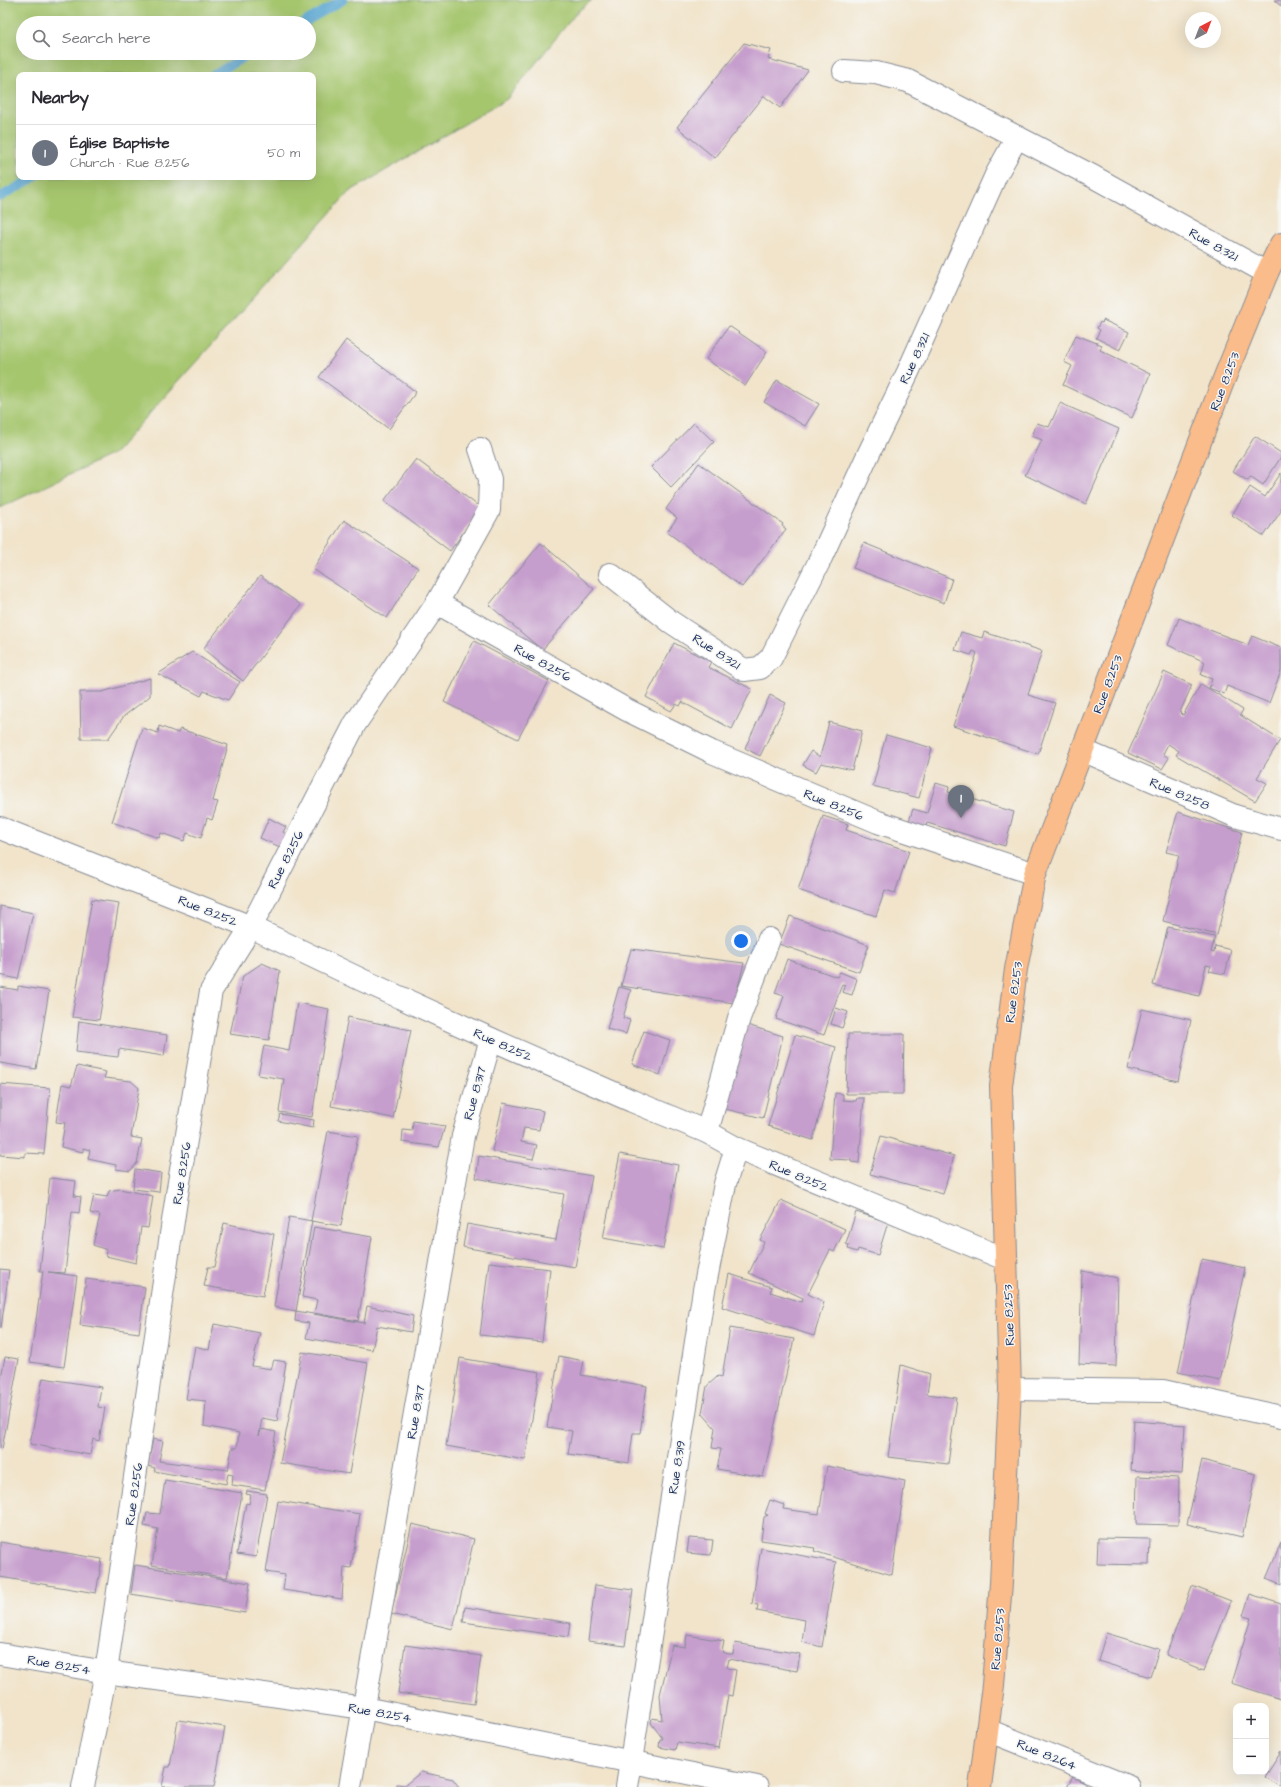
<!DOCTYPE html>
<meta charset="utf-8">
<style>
:root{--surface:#fff;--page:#f2f2f3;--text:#2b2b33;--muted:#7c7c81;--line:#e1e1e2;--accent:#0f766e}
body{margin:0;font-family:"Architects Daughter",sans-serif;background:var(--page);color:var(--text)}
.controls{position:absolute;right:12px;bottom:12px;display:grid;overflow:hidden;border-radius:8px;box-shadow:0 4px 16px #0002}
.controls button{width:36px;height:36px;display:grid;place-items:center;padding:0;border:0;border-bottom:1px solid var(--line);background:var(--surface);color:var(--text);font:20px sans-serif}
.compass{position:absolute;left:1185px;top:12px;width:36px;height:36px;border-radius:50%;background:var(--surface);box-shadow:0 4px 16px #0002;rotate:42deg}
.you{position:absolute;left:741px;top:941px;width:14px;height:14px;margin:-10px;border:3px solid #fff;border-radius:50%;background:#1a73e8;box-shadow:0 0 0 6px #1a73e833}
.badge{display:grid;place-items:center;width:26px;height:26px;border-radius:50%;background:var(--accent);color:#fff;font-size:13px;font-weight:700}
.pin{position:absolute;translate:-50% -33px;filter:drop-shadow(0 1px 2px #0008)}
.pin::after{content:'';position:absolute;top:21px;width:14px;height:12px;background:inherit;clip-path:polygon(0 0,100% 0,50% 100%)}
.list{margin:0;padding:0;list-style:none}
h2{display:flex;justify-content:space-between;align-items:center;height:52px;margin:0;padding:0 16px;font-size:17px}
h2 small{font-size:13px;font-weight:400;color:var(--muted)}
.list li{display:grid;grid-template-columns:26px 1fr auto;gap:12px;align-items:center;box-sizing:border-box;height:56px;padding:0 16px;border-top:1px solid var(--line)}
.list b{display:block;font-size:15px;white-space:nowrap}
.list p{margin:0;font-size:13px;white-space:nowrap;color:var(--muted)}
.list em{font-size:13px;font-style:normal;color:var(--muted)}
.icon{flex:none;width:22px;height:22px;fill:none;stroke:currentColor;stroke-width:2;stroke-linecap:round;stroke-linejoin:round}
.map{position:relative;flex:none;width:1281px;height:1787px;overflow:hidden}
.search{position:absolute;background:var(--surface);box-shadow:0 4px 16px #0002;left:16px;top:16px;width:300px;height:44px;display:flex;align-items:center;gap:10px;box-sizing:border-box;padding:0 14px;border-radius:22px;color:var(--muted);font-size:15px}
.panel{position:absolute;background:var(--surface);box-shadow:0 4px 16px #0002;left:16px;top:72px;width:300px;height:108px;border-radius:8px}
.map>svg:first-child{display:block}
.green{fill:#a6c66e;stroke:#607a66;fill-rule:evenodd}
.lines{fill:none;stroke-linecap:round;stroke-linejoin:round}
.stream{stroke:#59a6d2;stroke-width:9}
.building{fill:#c69ecd}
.minor-casing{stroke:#868a94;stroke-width:24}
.highway-casing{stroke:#868a94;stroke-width:24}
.minor{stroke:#fff;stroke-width:22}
.highway{stroke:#f9bc8a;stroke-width:22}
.labels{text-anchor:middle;stroke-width:3;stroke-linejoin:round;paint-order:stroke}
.street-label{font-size:13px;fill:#1b2f5e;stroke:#f6f6f2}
</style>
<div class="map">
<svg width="1281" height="1787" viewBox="0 0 1281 1787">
<rect width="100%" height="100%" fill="#f6f6f2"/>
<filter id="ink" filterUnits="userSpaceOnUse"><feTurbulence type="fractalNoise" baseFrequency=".025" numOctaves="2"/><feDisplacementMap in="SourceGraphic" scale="8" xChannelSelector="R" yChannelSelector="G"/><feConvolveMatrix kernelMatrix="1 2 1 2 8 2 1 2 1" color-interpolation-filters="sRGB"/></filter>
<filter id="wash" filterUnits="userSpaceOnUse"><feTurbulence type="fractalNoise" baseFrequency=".012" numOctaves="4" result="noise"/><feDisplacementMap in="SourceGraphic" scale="16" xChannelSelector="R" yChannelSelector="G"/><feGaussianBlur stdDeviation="0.9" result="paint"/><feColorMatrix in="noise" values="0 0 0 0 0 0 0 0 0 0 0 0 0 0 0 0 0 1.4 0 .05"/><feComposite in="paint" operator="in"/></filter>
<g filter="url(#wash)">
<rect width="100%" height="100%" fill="#f1e4cb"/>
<path class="green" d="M 0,0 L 592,0 L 577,12 L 507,99 L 349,192 L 114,453 L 0,508 ZM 23,23 L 309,23 L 309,53 L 23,53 ZM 19,75 L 313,75 L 313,177 L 19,177 Z"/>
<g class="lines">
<g class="stream">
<path d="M 303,23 L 343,0"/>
<path d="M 213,75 L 251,53"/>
<path d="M 0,197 L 35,177"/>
</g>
</g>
<g id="blocks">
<g class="building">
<path d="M 1274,0 L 1281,0 L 1281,6 Z"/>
<path d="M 744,43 L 771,50 L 768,59 L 808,70 L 780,108 L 764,96 L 715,158 L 677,127 Z"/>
<path d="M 1103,320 L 1129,332 L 1120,350 L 1096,338 L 1100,330 L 1097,328 L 1100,322 L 1102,323 Z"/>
<path d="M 729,326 L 767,352 L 745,386 L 706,359 Z"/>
<path d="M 1076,335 L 1102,345 L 1100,350 L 1150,374 L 1132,418 L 1063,385 L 1072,366 L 1064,362 Z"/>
<path d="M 346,340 L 416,392 L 389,429 L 319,377 Z"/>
<path d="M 777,380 L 819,404 L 805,426 L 764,402 Z"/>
<path d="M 1060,403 L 1119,429 L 1086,504 L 1025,475 L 1042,440 L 1032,436 L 1037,423 L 1049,427 Z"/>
<path d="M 694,423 L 714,442 L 671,487 L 651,467 Z"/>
<path d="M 1255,436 L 1281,453 L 1281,457 L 1263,485 L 1250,476 L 1248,480 L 1233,471 Z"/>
<path d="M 416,459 L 481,508 L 450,551 L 384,501 Z"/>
<path d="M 699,463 L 783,524 L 782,526 L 786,529 L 742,587 L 667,532 L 677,518 L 666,509 Z"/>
<path d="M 1281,473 L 1281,511 L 1264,536 L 1232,515 L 1250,487 L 1265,497 Z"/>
<path d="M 344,520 L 418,568 L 387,618 L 313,569 Z"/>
<path d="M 541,543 L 594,589 L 542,650 L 489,605 Z"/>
<path d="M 864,543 L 952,579 L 944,603 L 853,568 Z"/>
<path d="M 260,576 L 301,605 L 243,681 L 203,649 Z"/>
<path d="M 1179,618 L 1248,645 L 1252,636 L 1281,648 L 1281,671 L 1269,703 L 1227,686 L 1224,694 L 1209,688 L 1212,679 L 1201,675 L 1205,662 L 1168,645 Z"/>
<path d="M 961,632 L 982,638 L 984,632 L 1042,651 L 1028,695 L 1055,703 L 1038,754 L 953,726 L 977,653 L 973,651 L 971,655 L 955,650 Z"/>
<path d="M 474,641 L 549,681 L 518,739 L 444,702 Z"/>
<path d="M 674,643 L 711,662 L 708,667 L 752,689 L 732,729 L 682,702 L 680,706 L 676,704 L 671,711 L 646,697 Z"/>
<path d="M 192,652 L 240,682 L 228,700 L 204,691 L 201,696 L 158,674 Z"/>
<path d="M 1164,672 L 1192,685 L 1180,712 L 1183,715 L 1201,684 L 1243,710 L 1240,715 L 1280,740 L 1257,778 L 1267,783 L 1255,801 L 1176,755 L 1179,751 L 1168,744 L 1163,754 L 1169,758 L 1162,769 L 1128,753 Z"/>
<path d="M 150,678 L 150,696 L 124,716 L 108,739 L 81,739 L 80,692 L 102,692 Z"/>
<path d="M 770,695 L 786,703 L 760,756 L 745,748 Z"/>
<path d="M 829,722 L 862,731 L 852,770 L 821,763 L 816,772 L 803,765 L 811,751 L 820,757 Z"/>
<path d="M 159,726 L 178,733 L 180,729 L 228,745 L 213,801 L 218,802 L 212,820 L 207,818 L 201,838 L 187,833 L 184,841 L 161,833 L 159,838 L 112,822 L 142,728 L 158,733 Z"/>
<path d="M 886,735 L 932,748 L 919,798 L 873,786 Z"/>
<path d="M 936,783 L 949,787 L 948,792 L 1014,812 L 1005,846 L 927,823 L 925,829 L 908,824 L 913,809 L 927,813 Z"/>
<path d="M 1178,812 L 1242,832 L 1217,935 L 1163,921 L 1179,855 L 1166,852 Z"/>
<path d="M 823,816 L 848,824 L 846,830 L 909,851 L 895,893 L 885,890 L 876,916 L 798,890 Z"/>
<path d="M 269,818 L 286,827 L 283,832 L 286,834 L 280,847 L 260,838 Z"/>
<path d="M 92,899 L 119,903 L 99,1020 L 72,1017 Z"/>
<path d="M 0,906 L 33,913 L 18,979 L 0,975 Z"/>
<path d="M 790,916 L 869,945 L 859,972 L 779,944 Z"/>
<path d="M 1168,927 L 1215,937 L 1211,952 L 1214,953 L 1215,946 L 1231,950 L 1225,974 L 1209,971 L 1211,966 L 1206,965 L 1199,996 L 1153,985 Z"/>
<path d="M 631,949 L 744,963 L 734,1003 L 621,986 Z"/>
<path d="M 787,959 L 837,977 L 840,972 L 857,979 L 852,995 L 842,992 L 845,985 L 842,984 L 824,1035 L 776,1019 L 784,996 L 775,993 Z"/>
<path d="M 262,963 L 280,971 L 269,1040 L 230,1034 L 243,976 Z"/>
<path d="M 18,986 L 49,991 L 36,1069 L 0,1063 L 0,987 L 18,990 Z"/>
<path d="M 619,987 L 631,990 L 623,1018 L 630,1020 L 626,1034 L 607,1029 Z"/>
<path d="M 297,1003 L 329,1009 L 312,1117 L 279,1112 L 284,1079 L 258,1075 L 264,1046 L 289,1051 Z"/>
<path d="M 836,1008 L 848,1012 L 842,1028 L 831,1024 Z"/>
<path d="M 1142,1009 L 1191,1020 L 1178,1081 L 1128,1069 Z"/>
<path d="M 348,1017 L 411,1030 L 393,1118 L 331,1106 Z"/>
<path d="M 79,1021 L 167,1035 L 164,1056 L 119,1049 L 118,1057 L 76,1052 Z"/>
<path d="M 747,1025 L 783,1036 L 763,1118 L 725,1109 Z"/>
<path d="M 644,1031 L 670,1040 L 660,1075 L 632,1064 Z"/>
<path d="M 848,1034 L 904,1034 L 903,1094 L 846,1094 Z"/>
<path d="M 795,1035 L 836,1047 L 813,1140 L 768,1126 Z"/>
<path d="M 77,1066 L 106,1072 L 104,1078 L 131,1081 L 139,1088 L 131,1137 L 142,1139 L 137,1163 L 130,1171 L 116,1169 L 116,1165 L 88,1159 L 90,1150 L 83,1148 L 83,1152 L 61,1147 L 65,1123 L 56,1122 L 62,1084 L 71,1086 Z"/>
<path d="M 0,1084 L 50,1088 L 44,1154 L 25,1153 L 25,1157 L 0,1155 Z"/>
<path d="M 835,1093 L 843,1094 L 843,1100 L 856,1101 L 857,1098 L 864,1098 L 859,1163 L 851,1162 L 851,1160 L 830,1159 Z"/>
<path d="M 503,1103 L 543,1111 L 539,1130 L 524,1128 L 521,1142 L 537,1145 L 533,1159 L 492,1151 Z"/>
<path d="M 280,1114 L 314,1120 L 313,1128 L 278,1121 Z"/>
<path d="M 413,1121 L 445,1126 L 439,1147 L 402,1142 L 403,1130 L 412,1131 Z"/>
<path d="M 328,1131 L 358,1136 L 341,1226 L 311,1221 Z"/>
<path d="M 881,1136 L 954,1156 L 943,1194 L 870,1174 Z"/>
<path d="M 620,1154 L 678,1165 L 663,1249 L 603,1238 Z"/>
<path d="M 479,1156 L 592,1176 L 575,1267 L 463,1247 L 467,1224 L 556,1240 L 564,1194 L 476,1178 Z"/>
<path d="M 135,1169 L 161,1173 L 159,1192 L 133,1189 Z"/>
<path d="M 50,1178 L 76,1181 L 74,1196 L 81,1197 L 79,1213 L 72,1212 L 65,1273 L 48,1272 L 77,1276 L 64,1367 L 30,1362 L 43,1271 L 40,1271 Z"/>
<path d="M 120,1189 L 153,1196 L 148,1228 L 141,1227 L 136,1263 L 106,1256 L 107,1250 L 93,1245 L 100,1215 L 90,1213 L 94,1195 L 107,1197 L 109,1191 Z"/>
<path d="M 781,1200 L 845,1229 L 834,1252 L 830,1250 L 808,1294 L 824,1302 L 814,1336 L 722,1307 L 729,1274 L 772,1287 L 770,1292 L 802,1302 L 803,1298 L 749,1273 L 764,1242 L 760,1240 Z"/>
<path d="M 856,1212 L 888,1222 L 878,1255 L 858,1249 L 857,1252 L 848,1249 L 849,1245 L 846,1244 Z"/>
<path d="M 289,1217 L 312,1221 L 296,1311 L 274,1307 Z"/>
<path d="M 224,1223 L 274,1234 L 263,1296 L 204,1286 L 208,1267 L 215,1267 Z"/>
<path d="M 314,1227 L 372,1237 L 358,1321 L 314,1313 L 317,1300 L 302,1297 Z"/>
<path d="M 1202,1259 L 1245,1268 L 1220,1381 L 1178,1372 Z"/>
<path d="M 489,1262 L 550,1269 L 542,1342 L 480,1335 Z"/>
<path d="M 0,1269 L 9,1270 L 1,1328 L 0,1328 Z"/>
<path d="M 1082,1271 L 1118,1278 L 1116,1366 L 1079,1364 Z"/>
<path d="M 86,1279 L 145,1287 L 139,1333 L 80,1325 Z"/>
<path d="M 367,1306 L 413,1316 L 411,1332 L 377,1326 L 372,1350 L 306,1338 L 309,1323 L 295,1321 L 296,1311 L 364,1323 Z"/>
<path d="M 214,1324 L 260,1333 L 252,1366 L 271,1369 L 274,1360 L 286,1362 L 277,1421 L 262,1418 L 259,1436 L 261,1429 L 276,1432 L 265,1490 L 232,1485 L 233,1475 L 228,1474 L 226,1484 L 154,1471 L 155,1468 L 148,1466 L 153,1439 L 163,1441 L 159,1461 L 228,1470 L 232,1448 L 237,1448 L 239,1433 L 204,1426 L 206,1401 L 186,1399 L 195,1346 L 209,1350 Z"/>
<path d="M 730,1328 L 794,1339 L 763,1477 L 717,1469 L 721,1449 L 712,1448 L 715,1428 L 702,1413 L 707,1386 L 718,1376 L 722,1377 Z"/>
<path d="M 302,1352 L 368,1363 L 349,1474 L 280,1463 Z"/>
<path d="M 559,1356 L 584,1361 L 581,1375 L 647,1386 L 640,1433 L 633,1433 L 629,1463 L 568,1454 L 572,1431 L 547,1427 Z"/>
<path d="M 5,1357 L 19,1359 L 2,1449 L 0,1448 L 0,1383 Z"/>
<path d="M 460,1358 L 540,1372 L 525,1460 L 446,1446 Z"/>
<path d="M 901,1365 L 930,1374 L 927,1394 L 957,1398 L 948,1464 L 888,1457 Z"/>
<path d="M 43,1378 L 101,1387 L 98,1407 L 105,1408 L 99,1441 L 93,1439 L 90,1455 L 30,1444 Z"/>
<path d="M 1134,1421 L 1185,1425 L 1182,1474 L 1131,1470 Z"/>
<path d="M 1202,1460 L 1256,1474 L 1242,1537 L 1187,1524 Z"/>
<path d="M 827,1466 L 905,1481 L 892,1575 L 814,1551 L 815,1548 L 761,1540 L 764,1517 L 768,1515 L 765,1514 L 770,1500 L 784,1505 L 783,1509 L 819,1514 Z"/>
<path d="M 1137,1476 L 1179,1478 L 1178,1525 L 1136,1524 Z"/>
<path d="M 165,1480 L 242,1493 L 227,1578 L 152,1565 L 158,1529 L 144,1526 L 147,1513 L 160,1514 Z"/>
<path d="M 247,1491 L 267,1494 L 256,1557 L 237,1554 L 246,1503 L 249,1504 L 251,1495 L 246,1494 Z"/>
<path d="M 278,1501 L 360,1514 L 351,1568 L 344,1567 L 342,1599 L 283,1590 L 285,1575 L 266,1572 Z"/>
<path d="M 412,1524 L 474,1539 L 453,1629 L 391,1614 Z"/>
<path d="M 689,1538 L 713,1540 L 711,1555 L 687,1553 Z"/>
<path d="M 1098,1538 L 1150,1539 L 1149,1565 L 1097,1564 Z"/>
<path d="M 0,1542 L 102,1559 L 96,1593 L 0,1577 Z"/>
<path d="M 1281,1543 L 1281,1585 L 1266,1579 Z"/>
<path d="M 761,1548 L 836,1562 L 822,1647 L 802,1642 L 805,1620 L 757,1611 L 758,1605 L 752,1604 Z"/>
<path d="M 135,1565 L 250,1583 L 245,1613 L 131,1594 Z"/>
<path d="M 595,1585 L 633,1590 L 625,1646 L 588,1641 Z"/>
<path d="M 1192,1586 L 1231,1601 L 1204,1670 L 1166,1655 Z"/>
<path d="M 1250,1594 L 1281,1604 L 1281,1699 L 1231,1683 L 1251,1618 L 1243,1616 Z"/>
<path d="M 465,1607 L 570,1623 L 568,1637 L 463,1622 Z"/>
<path d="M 1106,1633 L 1159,1649 L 1150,1677 L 1098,1661 Z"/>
<path d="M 687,1635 L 724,1641 L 722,1652 L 729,1654 L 733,1654 L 735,1643 L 800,1654 L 797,1671 L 729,1659 L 727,1668 L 736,1670 L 732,1696 L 728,1695 L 719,1748 L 677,1742 L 675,1750 L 659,1747 L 660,1739 L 663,1739 L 651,1723 L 652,1718 L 662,1720 L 660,1695 L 672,1645 L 685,1647 Z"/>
<path d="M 405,1645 L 481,1656 L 474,1704 L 398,1693 Z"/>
<path d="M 178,1720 L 225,1727 L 214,1787 L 162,1787 L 166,1767 L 170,1767 Z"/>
<path d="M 1281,1752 L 1281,1787 L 1265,1777 Z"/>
<path d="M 421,1772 L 453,1779 L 459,1787 L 395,1787 L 396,1784 L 405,1785 Z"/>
<path d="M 1073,1777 L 1092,1787 L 1067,1787 Z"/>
</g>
</g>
</g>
<g filter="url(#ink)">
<use href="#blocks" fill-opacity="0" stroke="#868a94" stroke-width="1"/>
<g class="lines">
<defs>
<g id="minor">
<path d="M 844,71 L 876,73 L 908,81 L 1017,137"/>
<path d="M 610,574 L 671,622 L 744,670 L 760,668 L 771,658 L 819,562 L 867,457 L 908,372 L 996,175 L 1017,137 L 1094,177 L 1267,273"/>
<path d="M 437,603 L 489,510 L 490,479 L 480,449"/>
<path d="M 1082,750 L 1235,816 L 1281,829"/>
<path d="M 0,828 L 251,927 L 362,980 L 491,1039 L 632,1101 L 707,1132 L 736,1148 L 1005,1259"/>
<path d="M 707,1132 L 739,1018 L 769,939"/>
<path d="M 1010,1389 L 1163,1391 L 1281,1417"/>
<path d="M 0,1654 L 106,1672 L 364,1708 L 757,1787"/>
<path d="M 987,1730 L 1129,1787"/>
<path d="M 83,1787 L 106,1672 L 177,1194 L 211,991 L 251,927 L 355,724 L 437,603 L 627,710 L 712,752 L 878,822 L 1035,874"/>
<path d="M 350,1787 L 463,1136 L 491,1039"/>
<path d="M 627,1787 L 704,1290 L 725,1184 L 736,1148"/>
</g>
<path id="highway" d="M 980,1787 L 993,1685 L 1001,1583 L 1010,1389 L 1001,1086 L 1016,969 L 1035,874 L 1224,379 L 1267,273 L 1281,244"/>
</defs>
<use href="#minor" class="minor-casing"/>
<use href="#highway" class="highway-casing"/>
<use href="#minor" class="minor"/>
<use href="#highway" class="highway"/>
</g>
</g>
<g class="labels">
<g class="street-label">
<text transform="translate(1214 244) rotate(29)" y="5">Rue 8.321</text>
<text transform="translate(914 358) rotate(-65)" y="5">Rue 8.321</text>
<text transform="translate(1224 381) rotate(-69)" y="5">Rue 8.253</text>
<text transform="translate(717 651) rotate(33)" y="5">Rue 8.321</text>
<text transform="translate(543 662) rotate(29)" y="5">Rue 8.256</text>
<text transform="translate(1107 684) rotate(-69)" y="5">Rue 8.253</text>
<text transform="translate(1180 793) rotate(23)" y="5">Rue 8.258</text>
<text transform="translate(834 804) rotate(22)" y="5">Rue 8.256</text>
<text transform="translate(285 859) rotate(-63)" y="5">Rue 8.256</text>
<text transform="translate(208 910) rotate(22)" y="5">Rue 8.252</text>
<text transform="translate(1013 992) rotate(-82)" y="5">Rue 8.253</text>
<text transform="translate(503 1044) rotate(24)" y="5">Rue 8.252</text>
<text transform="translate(474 1093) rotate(-75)" y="5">Rue 8.317</text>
<text transform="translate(181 1173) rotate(-81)" y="5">Rue 8.256</text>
<text transform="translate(799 1175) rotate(23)" y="5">Rue 8.252</text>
<text transform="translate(1008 1315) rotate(-92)" y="5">Rue 8.253</text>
<text transform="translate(415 1412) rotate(-80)" y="5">Rue 8.317</text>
<text transform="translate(676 1467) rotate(-81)" y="5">Rue 8.319</text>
<text transform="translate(133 1494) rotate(-82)" y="5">Rue 8.256</text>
<text transform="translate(997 1639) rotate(-85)" y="5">Rue 8.253</text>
<text transform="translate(59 1664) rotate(10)" y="5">Rue 8.254</text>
<text transform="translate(380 1712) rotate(10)" y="5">Rue 8.254</text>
<text transform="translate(1047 1754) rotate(22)" y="5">Rue 8.264</text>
</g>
</g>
</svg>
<div class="controls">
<button>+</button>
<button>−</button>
</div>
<svg class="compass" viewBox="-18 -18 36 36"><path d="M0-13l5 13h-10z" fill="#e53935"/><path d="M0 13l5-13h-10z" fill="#7c7c81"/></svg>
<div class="you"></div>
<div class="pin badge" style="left:961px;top:818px;background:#6b7280">1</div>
<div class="search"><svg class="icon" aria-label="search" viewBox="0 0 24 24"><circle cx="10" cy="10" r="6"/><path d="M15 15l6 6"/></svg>Search here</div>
<section class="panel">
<h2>Nearby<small></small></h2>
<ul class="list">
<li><span class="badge" style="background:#6b7280">1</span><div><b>Église Baptiste</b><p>Church · Rue 8.256</p></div><em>50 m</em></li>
</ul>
</section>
</div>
